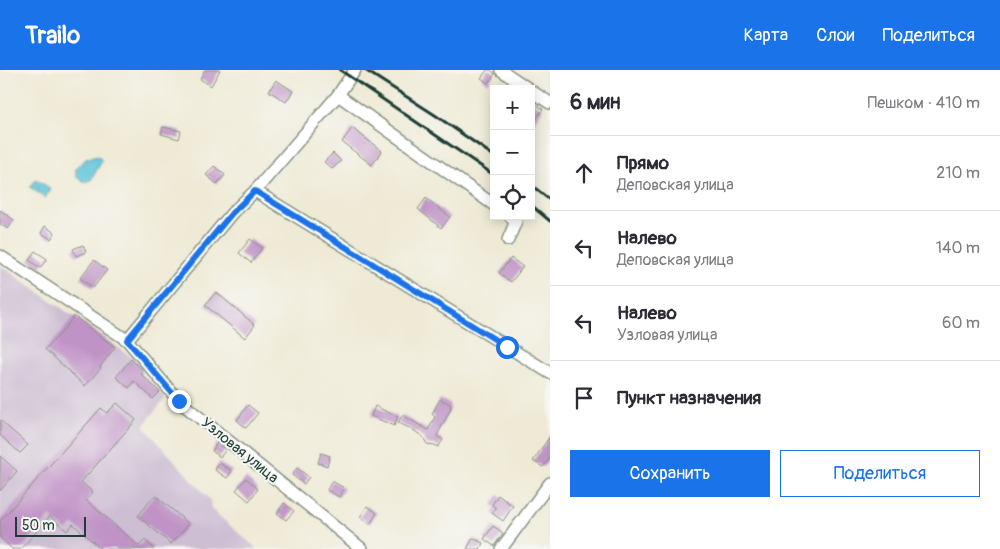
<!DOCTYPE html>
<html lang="ru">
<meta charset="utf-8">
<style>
:root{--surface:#fff;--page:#f7f7f7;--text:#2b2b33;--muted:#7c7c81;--line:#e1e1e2;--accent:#1a73e8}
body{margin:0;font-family:Pangolin,sans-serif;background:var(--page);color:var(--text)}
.controls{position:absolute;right:15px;top:15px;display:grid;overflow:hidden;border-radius:0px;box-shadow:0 2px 12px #0003}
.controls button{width:45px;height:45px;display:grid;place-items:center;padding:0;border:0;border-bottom:1px solid var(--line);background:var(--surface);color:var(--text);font:25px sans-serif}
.scale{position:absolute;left:15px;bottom:12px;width:71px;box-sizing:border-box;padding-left:5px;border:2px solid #1f3d34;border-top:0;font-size:14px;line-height:18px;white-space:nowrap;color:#1f3d34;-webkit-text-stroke:4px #f6f6f2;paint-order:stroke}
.stop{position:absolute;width:15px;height:15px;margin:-11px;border:4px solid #1a73e8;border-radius:50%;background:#fff}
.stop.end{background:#1a73e8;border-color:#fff;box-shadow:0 1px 5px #0008}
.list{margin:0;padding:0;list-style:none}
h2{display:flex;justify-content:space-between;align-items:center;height:65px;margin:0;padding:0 20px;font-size:21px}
h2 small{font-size:16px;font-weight:400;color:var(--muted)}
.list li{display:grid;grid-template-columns:32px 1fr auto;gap:15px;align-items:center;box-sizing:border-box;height:75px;padding:0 20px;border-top:1px solid var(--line)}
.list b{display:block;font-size:19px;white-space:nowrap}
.list p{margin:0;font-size:16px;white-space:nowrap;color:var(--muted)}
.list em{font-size:16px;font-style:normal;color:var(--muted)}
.actions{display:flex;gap:10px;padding:15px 20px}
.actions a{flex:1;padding:11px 0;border:1px solid var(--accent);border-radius:0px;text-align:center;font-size:18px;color:var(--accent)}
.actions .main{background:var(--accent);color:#fff}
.icon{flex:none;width:28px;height:28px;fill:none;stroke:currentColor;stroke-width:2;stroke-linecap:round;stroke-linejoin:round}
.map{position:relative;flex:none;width:550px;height:479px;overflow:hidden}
header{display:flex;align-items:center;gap:30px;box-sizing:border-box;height:70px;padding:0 25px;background:var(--accent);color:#fff}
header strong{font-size:24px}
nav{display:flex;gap:28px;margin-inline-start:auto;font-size:18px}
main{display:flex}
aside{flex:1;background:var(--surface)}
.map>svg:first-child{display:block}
.industrial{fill:#cdbed3}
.water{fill:#5cc3d9;stroke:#3e8086}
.building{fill:#c093c6}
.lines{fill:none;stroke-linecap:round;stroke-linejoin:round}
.street-casing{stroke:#879484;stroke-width:14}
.street{stroke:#fff;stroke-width:11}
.rail{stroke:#1f3d34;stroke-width:3}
.route{stroke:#1a73e8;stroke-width:6}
.labels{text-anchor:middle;stroke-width:4;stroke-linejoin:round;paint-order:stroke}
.street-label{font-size:15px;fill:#1f3d34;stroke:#f6f6f2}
</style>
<header>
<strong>Trailo</strong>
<nav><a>Карта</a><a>Слои</a><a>Поделиться</a></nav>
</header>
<main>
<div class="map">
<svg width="550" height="479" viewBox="0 0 550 479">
<rect width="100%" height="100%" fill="#f6f6f2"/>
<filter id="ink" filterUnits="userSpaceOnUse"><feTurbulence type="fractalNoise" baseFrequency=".02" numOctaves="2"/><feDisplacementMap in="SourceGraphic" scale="10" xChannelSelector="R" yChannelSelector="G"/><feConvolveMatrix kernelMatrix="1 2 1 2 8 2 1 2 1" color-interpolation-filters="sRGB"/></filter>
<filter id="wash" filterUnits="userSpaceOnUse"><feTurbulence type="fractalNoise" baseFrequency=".0096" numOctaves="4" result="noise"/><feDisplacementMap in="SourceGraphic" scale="20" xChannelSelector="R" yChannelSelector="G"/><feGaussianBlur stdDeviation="1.12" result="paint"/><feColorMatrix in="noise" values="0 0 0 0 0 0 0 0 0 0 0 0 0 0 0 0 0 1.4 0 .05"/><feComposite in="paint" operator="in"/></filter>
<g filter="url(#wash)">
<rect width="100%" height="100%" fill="#efead5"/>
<path class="industrial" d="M 0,195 L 143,295 L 139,302 L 166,328 L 146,352 L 145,358 L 210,430 L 211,439 L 257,479 L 0,479 Z"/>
<g class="water">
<path d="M 98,86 L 102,91 L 91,110 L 85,112 L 76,106 L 76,98 L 86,89 Z"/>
<path d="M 36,109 L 51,119 L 45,128 L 30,117 Z"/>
</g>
<g id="blocks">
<g class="building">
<path d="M 205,0 L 220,0 L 211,16 L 200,9 Z"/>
<path d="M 487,0 L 491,0 L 495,4 L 488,13 L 481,8 Z"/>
<path d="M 276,10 L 293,21 L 286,32 L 269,21 Z"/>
<path d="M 531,31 L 543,39 L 531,56 Z"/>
<path d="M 163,57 L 181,61 L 179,69 L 161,64 Z"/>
<path d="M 352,58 L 382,81 L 372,95 L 342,72 Z"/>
<path d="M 333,83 L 341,91 L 332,99 L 324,92 Z"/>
<path d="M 214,96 L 225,105 L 217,114 L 206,105 Z"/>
<path d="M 426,128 L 450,147 L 441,158 L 418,139 Z"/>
<path d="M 0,140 L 14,150 L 8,159 L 0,154 Z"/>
<path d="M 45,156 L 55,163 L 51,169 L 41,163 Z"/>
<path d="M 250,169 L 262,178 L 251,193 L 239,183 Z"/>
<path d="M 83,175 L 86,182 L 76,186 L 73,179 Z"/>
<path d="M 35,181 L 47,189 L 40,198 L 29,190 Z"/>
<path d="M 511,188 L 523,197 L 511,212 L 499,203 Z"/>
<path d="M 94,190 L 107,200 L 93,218 L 80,208 Z"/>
<path d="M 216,222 L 255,255 L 245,268 L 205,235 Z"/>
<path d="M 74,246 L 115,277 L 100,297 L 101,298 L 85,316 L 45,279 L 62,262 Z"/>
<path d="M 131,289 L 143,301 L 141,304 L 160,322 L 153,329 L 134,311 L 129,318 L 116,307 Z"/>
<path d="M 440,329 L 450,334 L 451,338 L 437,366 L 443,370 L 438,377 L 435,375 L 427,374 L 423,367 L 412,359 L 398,353 L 402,345 L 428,360 L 435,347 L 432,344 Z"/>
<path d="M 117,333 L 136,350 L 81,412 L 93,422 L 86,430 L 139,476 L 145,470 L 154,479 L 101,479 L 73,454 L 67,461 L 50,446 L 21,479 L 12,479 L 0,468 L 0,451 L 101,338 L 107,343 Z"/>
<path d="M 248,335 L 258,343 L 246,358 L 237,350 Z"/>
<path d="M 375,336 L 398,347 L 394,356 L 371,346 Z"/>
<path d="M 0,350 L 28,375 L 20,383 L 0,365 Z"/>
<path d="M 550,366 L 550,387 L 543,397 L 533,391 Z"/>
<path d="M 217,373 L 226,380 L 220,387 L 212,381 Z"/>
<path d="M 321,383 L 330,386 L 327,396 L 318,393 Z"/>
<path d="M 0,386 L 17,401 L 0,421 Z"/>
<path d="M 219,393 L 232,401 L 227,408 L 215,400 Z"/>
<path d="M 297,398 L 309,407 L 304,414 L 292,405 Z"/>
<path d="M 246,408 L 258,419 L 249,431 L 236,420 Z"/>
<path d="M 332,411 L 344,418 L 339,427 L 327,420 Z"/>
<path d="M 155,425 L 189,454 L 171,474 L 138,446 Z"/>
<path d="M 498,425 L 513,436 L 503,451 L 492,443 L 496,438 L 492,435 Z"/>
<path d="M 284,433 L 294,441 L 286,450 L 277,443 Z"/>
<path d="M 367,436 L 377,443 L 370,454 L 360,447 Z"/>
<path d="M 493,456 L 503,463 L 494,476 L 484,469 Z"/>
<path d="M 473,468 L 483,473 L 480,479 L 467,479 Z"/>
</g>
</g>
</g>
<g filter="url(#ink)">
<use href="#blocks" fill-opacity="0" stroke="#879484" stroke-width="1"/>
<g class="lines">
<defs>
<g id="street">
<path d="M 501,0 L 529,19"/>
<path d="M 531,21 L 550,33"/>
<path d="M 338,25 L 494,135"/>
<path d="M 255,121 L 338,25 L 355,0"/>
<path d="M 508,170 L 516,151 L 510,146"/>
<path d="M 0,186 L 127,270 L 179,331 L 362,479"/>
<path d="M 127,270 L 232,143 L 255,121 L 550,303"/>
<path d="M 501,479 L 550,413"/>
</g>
</defs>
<use href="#street" class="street-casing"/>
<use href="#street" class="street"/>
<g class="rail">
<path d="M 340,0 L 494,105"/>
<path d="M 365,0 L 435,45 L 494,86"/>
<path d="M 531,115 L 550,130"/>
<path d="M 531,135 L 550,151"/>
</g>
</g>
</g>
<g class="lines" filter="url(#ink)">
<path class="route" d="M 179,331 L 127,270 L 232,143 L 255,121 L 507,277"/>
</g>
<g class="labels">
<g class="street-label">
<text transform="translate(240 380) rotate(39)" y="5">Узловая улица</text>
</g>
</g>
</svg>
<div class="controls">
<button>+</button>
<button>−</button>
<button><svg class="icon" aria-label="locate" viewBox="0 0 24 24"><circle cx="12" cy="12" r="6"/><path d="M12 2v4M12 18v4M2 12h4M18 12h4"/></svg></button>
</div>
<div class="scale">50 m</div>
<div class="stop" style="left:507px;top:277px"></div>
<div class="stop end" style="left:179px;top:331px"></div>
</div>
<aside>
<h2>6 мин<small>Пешком · 410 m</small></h2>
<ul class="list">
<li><svg class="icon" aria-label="ahead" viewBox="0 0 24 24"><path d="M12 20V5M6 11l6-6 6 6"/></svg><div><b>Прямо</b><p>Деповская улица</p></div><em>210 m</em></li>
<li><svg class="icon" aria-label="left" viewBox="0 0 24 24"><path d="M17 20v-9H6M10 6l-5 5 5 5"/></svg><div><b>Налево</b><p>Деповская улица</p></div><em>140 m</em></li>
<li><svg class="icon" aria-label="left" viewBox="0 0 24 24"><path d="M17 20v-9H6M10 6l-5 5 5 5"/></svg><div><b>Налево</b><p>Узловая улица</p></div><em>60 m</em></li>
<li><svg class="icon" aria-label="arrive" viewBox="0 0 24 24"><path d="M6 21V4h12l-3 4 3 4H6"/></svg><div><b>Пункт назначения</b></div></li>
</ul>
<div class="actions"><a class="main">Сохранить</a><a>Поделиться</a></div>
</aside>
</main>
